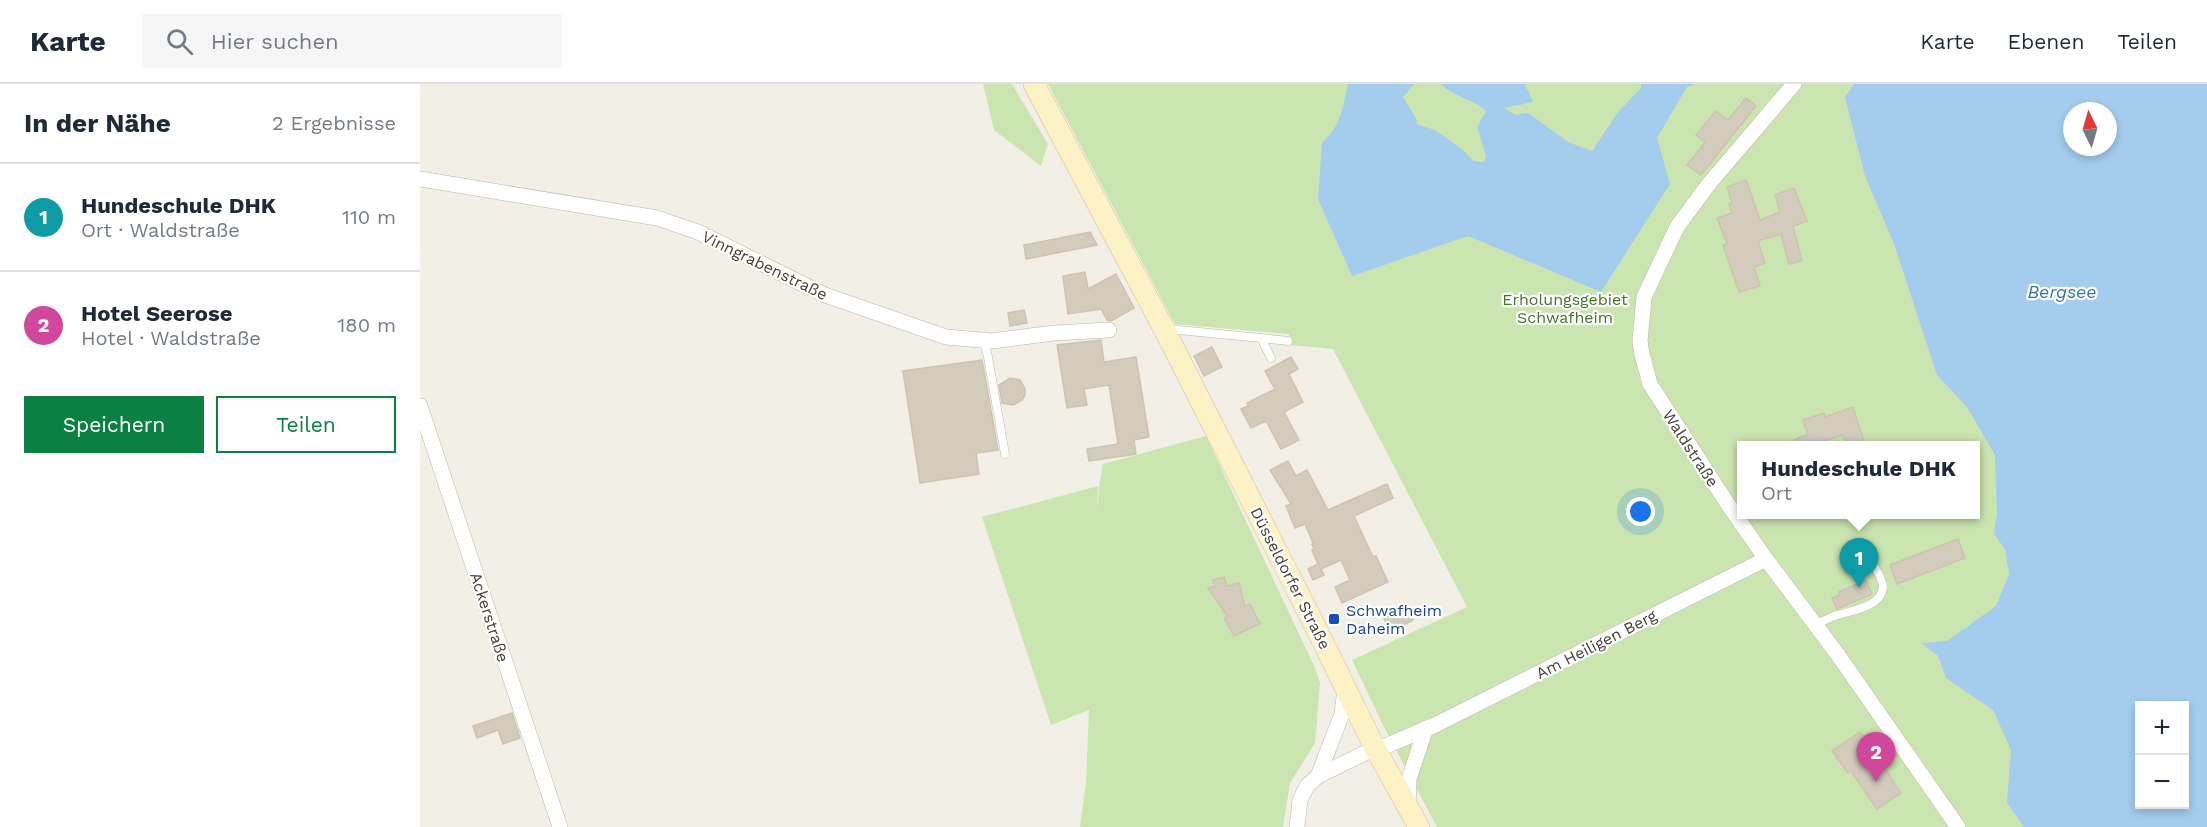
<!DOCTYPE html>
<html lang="de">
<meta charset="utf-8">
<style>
:root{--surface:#fff;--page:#f6f6f7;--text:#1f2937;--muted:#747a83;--line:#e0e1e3;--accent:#0b8043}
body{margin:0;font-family:"Work Sans",sans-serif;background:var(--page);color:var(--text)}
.controls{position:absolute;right:18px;bottom:18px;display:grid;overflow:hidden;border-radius:0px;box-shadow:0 3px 9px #0003}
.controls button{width:54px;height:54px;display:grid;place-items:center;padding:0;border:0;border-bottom:2px solid var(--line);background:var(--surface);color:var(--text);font:30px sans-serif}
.compass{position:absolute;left:1643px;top:18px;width:54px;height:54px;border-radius:50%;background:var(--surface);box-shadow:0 3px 9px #0003;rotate:355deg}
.you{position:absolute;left:1221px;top:428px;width:21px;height:21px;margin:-15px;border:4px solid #fff;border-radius:50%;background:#1a73e8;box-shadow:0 0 0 9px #1a73e833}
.badge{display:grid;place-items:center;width:39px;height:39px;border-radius:50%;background:var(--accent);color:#fff;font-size:20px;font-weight:700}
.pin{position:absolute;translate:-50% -50px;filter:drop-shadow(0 2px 3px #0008)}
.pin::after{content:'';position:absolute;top:32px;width:21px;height:18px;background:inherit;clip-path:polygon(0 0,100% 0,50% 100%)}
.popup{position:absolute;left:1317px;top:357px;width:243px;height:78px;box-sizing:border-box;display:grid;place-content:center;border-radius:0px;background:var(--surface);filter:drop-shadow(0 2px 4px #0005);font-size:20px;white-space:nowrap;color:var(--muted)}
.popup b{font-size:22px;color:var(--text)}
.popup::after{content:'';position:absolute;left:50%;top:100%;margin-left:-12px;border:12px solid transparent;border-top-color:var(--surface)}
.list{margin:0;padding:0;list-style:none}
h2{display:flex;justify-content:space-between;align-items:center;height:78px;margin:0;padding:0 24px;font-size:26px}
h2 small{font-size:20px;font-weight:400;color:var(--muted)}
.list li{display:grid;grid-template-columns:39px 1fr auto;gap:18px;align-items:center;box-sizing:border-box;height:108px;padding:0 24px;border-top:2px solid var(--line)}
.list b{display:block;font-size:22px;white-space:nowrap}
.list p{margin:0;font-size:20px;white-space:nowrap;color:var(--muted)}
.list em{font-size:20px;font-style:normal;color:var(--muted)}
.actions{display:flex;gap:12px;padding:18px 24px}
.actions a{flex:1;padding:14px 0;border:2px solid var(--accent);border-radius:0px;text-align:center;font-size:21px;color:var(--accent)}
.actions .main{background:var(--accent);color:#fff}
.icon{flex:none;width:33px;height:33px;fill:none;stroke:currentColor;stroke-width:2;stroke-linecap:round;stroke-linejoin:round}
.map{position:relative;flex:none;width:1787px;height:743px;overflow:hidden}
header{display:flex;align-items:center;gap:36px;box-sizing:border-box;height:84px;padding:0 30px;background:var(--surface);border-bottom:2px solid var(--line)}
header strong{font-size:28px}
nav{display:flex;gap:33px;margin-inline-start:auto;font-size:21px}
.search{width:420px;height:54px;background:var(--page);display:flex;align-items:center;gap:15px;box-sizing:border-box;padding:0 21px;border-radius:0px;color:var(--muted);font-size:22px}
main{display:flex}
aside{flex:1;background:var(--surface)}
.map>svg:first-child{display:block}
.green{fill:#cbe5b0;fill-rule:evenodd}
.water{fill:#a4cced;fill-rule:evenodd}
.building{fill:#d3cbbc;stroke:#cec3af;stroke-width:1.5}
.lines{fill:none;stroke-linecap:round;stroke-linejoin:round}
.service-casing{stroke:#bdb7a9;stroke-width:9}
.minor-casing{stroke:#bdb7a9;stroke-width:16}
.secondary-casing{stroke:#d1c397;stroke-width:22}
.service{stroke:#fff;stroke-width:8}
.minor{stroke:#fff;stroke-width:15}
.secondary{stroke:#fdf1c6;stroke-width:21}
.transit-dot{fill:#1a4fb4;stroke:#fff;stroke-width:2}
.labels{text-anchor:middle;stroke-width:4.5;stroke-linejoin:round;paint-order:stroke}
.street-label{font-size:16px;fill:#453f35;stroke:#fff}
.park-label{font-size:16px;fill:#44742b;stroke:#fff}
.transit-label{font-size:16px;fill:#164399;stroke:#fff;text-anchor:start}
.water-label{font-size:18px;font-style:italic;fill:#3274ad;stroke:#fff}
</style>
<header>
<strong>Karte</strong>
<div class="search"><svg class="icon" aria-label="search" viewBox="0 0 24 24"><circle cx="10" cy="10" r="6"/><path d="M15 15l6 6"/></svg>Hier suchen</div>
<nav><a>Karte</a><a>Ebenen</a><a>Teilen</a></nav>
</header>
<main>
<aside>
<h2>In der Nähe<small>2 Ergebnisse</small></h2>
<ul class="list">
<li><span class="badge" style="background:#0f9aa8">1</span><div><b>Hundeschule DHK</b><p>Ort · Waldstraße</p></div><em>110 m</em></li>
<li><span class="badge" style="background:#d1479c">2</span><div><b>Hotel Seerose</b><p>Hotel · Waldstraße</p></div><em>180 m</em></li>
</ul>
<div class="actions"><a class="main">Speichern</a><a>Teilen</a></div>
</aside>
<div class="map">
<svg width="1787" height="743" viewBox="0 0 1787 743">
<rect width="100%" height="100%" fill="#f2efe6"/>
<g class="green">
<path d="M 563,0 L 592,0 L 628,60 L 621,82 L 574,46 Z"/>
<path d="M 628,0 L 1787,0 L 1787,743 L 1017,743 L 964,643 L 932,576 L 1047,523 L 913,265 L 869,261 L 869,250 L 755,240 ZM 1652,27 L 1688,27 L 1688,63 L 1652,63 ZM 1322,362 L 1556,362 L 1556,430 L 1322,430 ZM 1720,622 L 1764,622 L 1764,720 L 1720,720 Z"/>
<path d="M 786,352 L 895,584 L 900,599 L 895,659 L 870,699 L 863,743 L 660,743 L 666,699 L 669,626 L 631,641 L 562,433 L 678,402 L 677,432 L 679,402 L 683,380 Z"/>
</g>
<g class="water">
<path d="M 928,0 L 994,0 L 983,13 L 996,34 L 997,40 L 1015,46 L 1042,65 L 1054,77 L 1064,78 L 1066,72 L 1057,43 L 1066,27 C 1054,15 1033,13 1021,0 L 1105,0 L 1113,18 L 1084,24 L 1096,31 L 1108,29 L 1148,58 L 1172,67 L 1198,28 L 1221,4 L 1221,0 L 1275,0 L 1267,3 L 1237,54 L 1250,100 L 1181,208 L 1048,152 L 932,192 L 898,115 L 902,59 C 921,41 923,24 928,0 Z"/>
<path d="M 1434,0 L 1787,0 L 1787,743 L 1604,743 L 1587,719 L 1591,666 L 1573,626 L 1526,594 L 1518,572 L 1501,559 L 1527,557 L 1576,522 L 1589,490 L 1585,465 L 1574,450 L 1577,430 L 1575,371 L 1547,323 L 1517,291 L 1474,160 L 1445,92 L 1425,13 ZM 1652,27 L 1688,27 L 1688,63 L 1652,63 ZM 1720,622 L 1764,622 L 1764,720 L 1720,720 Z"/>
</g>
<g class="building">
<path d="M 1326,14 L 1336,22 L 1281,91 L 1267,81 L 1285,58 L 1276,51 L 1296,27 L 1308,36 Z"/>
<path d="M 1326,96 L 1340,136 L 1360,128 L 1355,111 L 1374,104 L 1387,137 L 1373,142 L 1382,177 L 1369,180 L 1361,150 L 1338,157 L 1345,179 L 1334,183 L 1340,202 L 1319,208 L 1303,161 L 1307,160 L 1297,134 L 1312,129 L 1309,120 L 1312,119 L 1307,103 Z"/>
<path d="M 670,148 L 677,161 L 606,175 L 604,161 Z"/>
<path d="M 665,188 L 668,205 L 696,190 L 714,224 L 691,237 L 687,236 L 681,225 L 648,230 L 643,192 Z"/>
<path d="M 604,226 L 607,239 L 590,242 L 588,229 Z"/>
<path d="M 681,256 L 684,278 L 716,273 L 729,353 L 714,356 L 716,370 L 669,377 L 667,365 L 698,360 L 689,301 L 664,305 L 667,321 L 647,324 L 637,261 Z"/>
<path d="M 792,263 L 802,283 L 784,292 L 774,272 Z"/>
<path d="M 871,273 L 878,285 L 869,290 L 883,318 L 864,328 L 879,356 L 861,365 L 846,337 L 831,344 L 821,325 L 828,322 L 827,319 L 855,305 L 845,287 Z"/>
<path d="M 562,276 L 578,366 L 556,369 L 559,390 L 500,399 L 483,287 Z"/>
<path d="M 590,294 L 600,296 L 605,305 L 605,311 L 602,316 L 593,321 L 582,319 L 579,301 Z"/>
<path d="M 1433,323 L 1444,358 L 1428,362 L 1422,351 L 1390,362 L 1360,362 L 1388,350 L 1383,336 L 1404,329 L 1405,333 Z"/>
<path d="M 868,377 L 876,392 L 887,386 L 908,426 L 967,400 L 973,414 L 934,432 L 953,473 L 956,472 L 968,498 L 922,519 L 915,503 L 930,496 L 921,476 L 901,485 L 904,491 L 893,496 L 888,485 L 898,480 L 892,466 L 894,465 L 892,460 L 893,459 L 885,440 L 875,444 L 866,422 L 871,420 L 850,386 Z"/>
<path d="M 1538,455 L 1545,474 L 1477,500 L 1470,481 Z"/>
<path d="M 804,493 L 807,502 L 819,499 L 825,522 L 830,520 L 840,540 L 814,552 L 804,534 L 807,532 L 788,504 L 795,502 L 793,496 Z"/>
<path d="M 1446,496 L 1452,510 L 1417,525 L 1412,514 L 1420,511 L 1419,508 Z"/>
<path d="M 985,520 L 993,536 L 971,548 L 962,531 Z"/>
<path d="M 92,629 L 100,654 L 83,660 L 78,646 L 57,654 L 53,642 Z"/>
<path d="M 1440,648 L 1481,709 L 1457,725 L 1431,687 L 1428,689 L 1412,667 Z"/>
</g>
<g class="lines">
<defs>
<g id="service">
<path d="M 748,245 L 841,254 L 851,274"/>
<path d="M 841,254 L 868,257"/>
<path d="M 564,256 L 568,273 L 585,370"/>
<path d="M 1395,541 C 1401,538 1407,535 1412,533 C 1427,527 1462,524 1463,503 C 1463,494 1453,481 1449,473"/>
</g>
<g id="minor">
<path d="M 1374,0 L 1288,101 L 1257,143 L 1224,213 L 1220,257 L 1222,270 L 1230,300 L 1309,422 L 1346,475 L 1418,571 L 1538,743"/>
<path d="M 0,95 L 237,134 L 278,148 L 405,211 L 526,253 L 572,257 L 634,249 L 689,246"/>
<path d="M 0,322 L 140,743"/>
<path d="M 898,692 L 922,630 L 925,605"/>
<path d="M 988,722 L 989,695 L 1006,644"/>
<path d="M 877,743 L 880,716 L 887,702 L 898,692 L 955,664 L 968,661 L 1015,641 L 1346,475"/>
</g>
<path id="secondary" d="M 614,0 L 744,245 L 896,544 L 955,664 L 999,743"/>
</defs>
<use href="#service" class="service-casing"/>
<use href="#minor" class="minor-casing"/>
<use href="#secondary" class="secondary-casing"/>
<use href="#service" class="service"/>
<use href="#minor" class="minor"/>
<use href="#secondary" class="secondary"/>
</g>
<rect class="transit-dot" x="908" y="529" width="12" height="12" rx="3"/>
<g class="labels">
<g class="street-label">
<text transform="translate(345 181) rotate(26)" y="6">Vinngrabenstraße</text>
<text transform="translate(1271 364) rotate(57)" y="6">Waldstraße</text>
<text transform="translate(871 494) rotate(63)" y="6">Düsseldorfer Straße</text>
<text transform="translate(70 533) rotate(72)" y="6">Ackerstraße</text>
<text transform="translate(1176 560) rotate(-27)" y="6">Am Heiligen Berg</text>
</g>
<g class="park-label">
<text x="1145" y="221">Erholungsgebiet<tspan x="1145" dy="18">Schwafheim</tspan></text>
</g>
<g class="transit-label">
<text x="926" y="532">Schwafheim<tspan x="926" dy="18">Daheim</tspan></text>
</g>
<g class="water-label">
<text x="1642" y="214">Bergsee</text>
</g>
</g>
</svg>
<div class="controls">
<button>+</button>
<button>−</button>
</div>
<svg class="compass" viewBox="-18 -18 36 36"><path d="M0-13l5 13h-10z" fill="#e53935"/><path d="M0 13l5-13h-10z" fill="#747a83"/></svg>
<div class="you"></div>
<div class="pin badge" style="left:1439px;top:504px;background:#0f9aa8">1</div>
<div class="popup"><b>Hundeschule DHK</b>Ort</div>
<div class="pin badge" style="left:1456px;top:698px;background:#d1479c">2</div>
</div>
</main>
